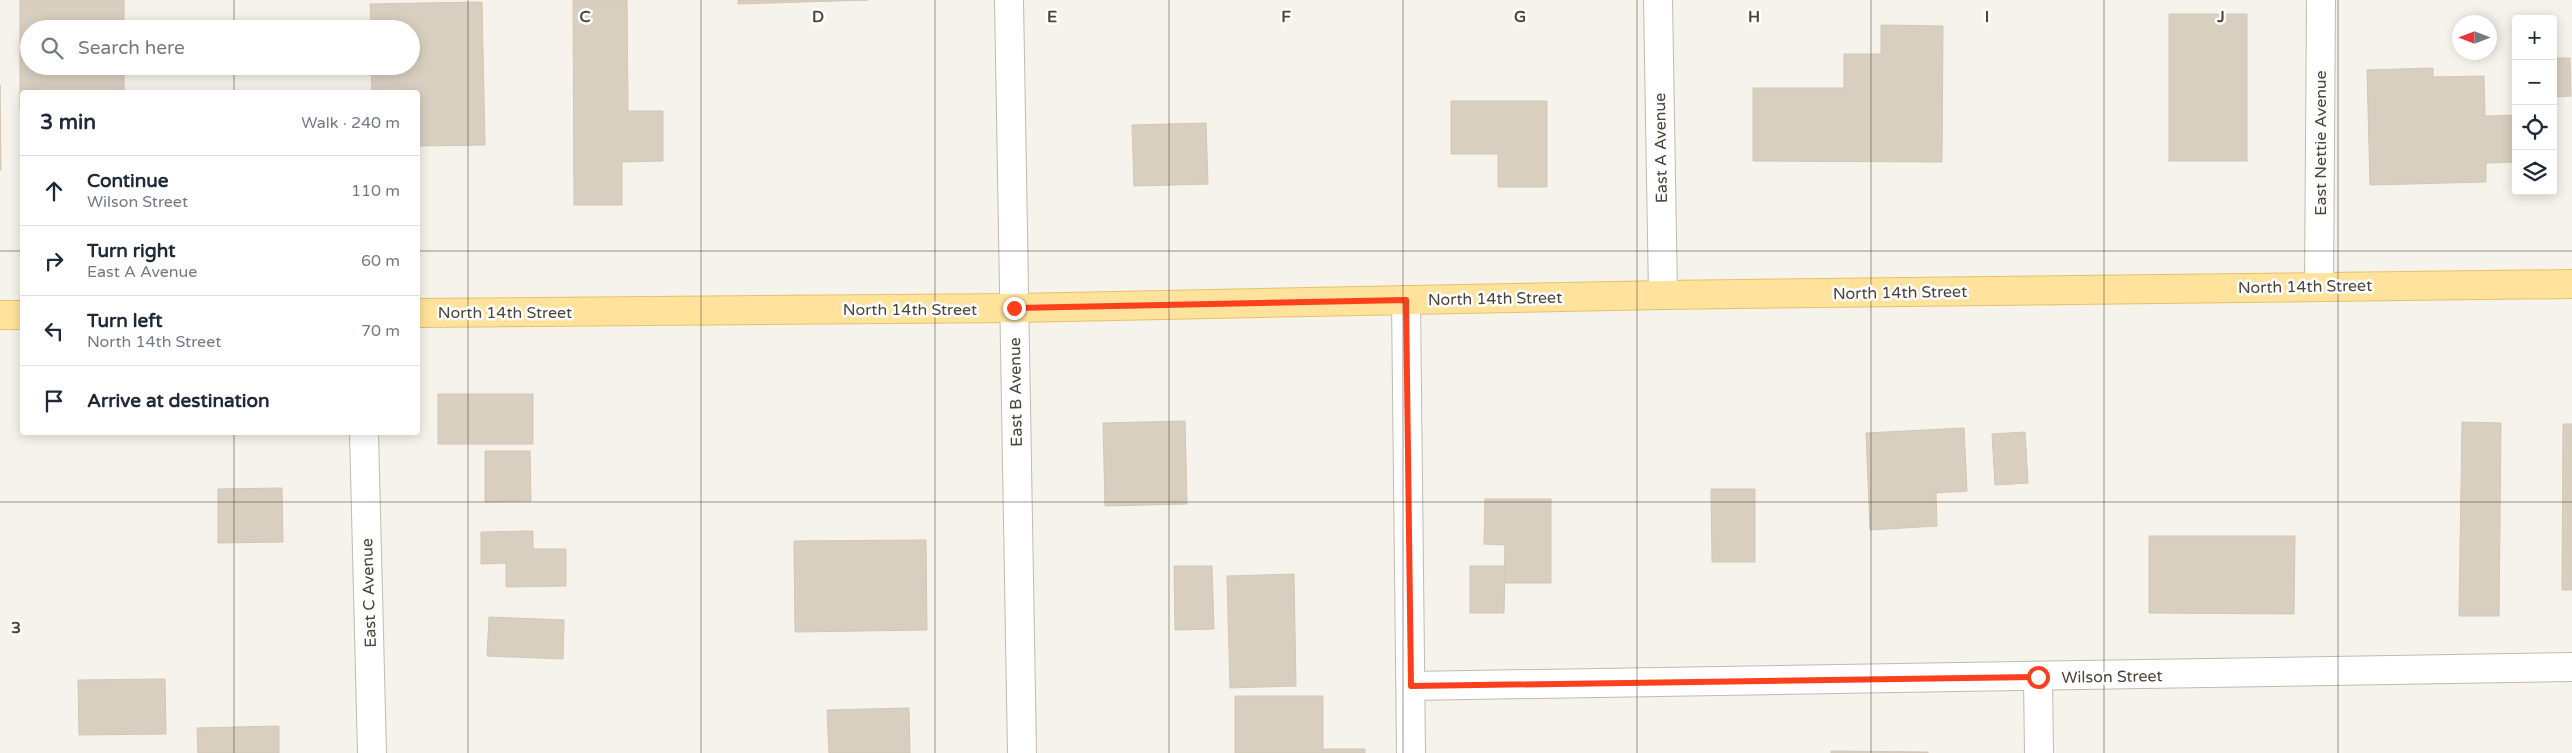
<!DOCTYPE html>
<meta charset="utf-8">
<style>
:root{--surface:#fff;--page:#f2f2f3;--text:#1f2937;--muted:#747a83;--line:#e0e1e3}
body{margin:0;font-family:"Varela Round",sans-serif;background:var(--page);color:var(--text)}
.controls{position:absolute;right:15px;top:15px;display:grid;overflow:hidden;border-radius:5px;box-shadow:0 2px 12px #0003}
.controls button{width:45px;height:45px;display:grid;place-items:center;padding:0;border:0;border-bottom:1px solid var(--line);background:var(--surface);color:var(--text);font:25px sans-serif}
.compass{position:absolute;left:2452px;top:15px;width:45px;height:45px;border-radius:50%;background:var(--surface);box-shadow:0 2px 12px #0003;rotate:270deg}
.stop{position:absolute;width:15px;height:15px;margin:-11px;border:4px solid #fc3f1d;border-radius:50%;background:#fff}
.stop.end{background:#fc3f1d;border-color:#fff;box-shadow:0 1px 5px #0008}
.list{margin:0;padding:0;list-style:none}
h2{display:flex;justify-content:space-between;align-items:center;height:65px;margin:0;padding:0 20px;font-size:21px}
h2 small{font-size:16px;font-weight:400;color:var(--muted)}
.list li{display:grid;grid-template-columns:32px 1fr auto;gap:15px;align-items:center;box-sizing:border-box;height:70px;padding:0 20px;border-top:1px solid var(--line)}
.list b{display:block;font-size:19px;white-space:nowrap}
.list p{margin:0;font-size:16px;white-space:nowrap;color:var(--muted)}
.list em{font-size:16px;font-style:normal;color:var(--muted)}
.icon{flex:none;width:28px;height:28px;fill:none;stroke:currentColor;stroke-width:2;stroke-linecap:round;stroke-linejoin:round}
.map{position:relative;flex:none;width:2572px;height:753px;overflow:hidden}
.search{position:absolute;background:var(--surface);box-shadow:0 2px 12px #0003;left:20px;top:20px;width:400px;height:55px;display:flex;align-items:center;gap:12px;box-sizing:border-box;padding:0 18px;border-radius:28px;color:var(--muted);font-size:19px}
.panel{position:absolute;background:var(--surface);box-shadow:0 2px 12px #0003;left:20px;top:90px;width:400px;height:345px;border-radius:5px}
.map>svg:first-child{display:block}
.building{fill:#d8cfc1;stroke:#d3c7b4}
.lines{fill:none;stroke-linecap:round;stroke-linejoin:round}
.minor-casing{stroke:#c2bbae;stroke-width:30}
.major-casing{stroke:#e6c16a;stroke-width:30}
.minor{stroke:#fff;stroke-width:28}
.major{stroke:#ffe39c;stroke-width:28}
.route{stroke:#fc3f1d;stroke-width:6}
.grid{fill:none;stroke:#4b4439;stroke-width:1;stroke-opacity:0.55}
.labels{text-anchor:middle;stroke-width:5;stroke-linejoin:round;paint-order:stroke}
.street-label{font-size:16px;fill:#4b4439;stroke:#fff}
.grid-label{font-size:16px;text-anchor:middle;font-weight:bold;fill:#4b4439;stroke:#fff;stroke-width:5;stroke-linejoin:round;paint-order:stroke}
</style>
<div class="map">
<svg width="2572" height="753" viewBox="0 0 2572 753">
<rect width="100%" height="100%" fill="#f6f3ec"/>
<g class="building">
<path d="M 20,0 L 124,0 L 124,29 L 29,29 L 29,66 L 124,66 L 124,92 L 22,92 L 22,109 L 20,109 Z"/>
<path d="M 573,0 L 627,0 L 628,111 L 663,111 L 663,161 L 622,162 L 622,205 L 574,205 Z"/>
<path d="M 738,0 L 868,0 L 738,4 Z"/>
<path d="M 482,2 L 485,145 L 418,146 L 418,92 L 372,92 L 371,66 L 411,66 L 411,29 L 371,29 L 370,4 Z"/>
<rect x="2169" y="14" width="78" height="147"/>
<path d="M 1881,25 L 1943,26 L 1942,162 L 1753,161 L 1753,88 L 1844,88 L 1844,54 L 1881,54 Z"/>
<path d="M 2553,58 L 2570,58 L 2571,96 L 2553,97 Z"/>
<path d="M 2433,68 L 2433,77 L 2484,76 L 2485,116 L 2516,115 L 2516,162 L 2486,163 L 2486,182 L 2370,185 L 2367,70 Z"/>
<path d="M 0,85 L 1,170 L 0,170 Z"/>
<path d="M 1451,101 L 1547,101 L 1547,187 L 1498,187 L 1498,154 L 1451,154 Z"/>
<path d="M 1206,123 L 1208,184 L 1134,186 L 1132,125 Z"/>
<rect x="438" y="394" width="95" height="50"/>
<path d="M 1185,421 L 1187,504 L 1105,506 L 1103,423 Z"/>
<path d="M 2462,422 L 2501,423 L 2499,616 L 2459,616 Z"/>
<path d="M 2563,424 L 2572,424 L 2572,590 L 2562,590 Z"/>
<path d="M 1964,428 L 1967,491 L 1936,493 L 1937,526 L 1870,530 L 1866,433 Z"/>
<path d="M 2025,432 L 2028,483 L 1995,485 L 1992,434 Z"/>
<path d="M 485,451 L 530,451 L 531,501 L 485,502 Z"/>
<path d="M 282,488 L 283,542 L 218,543 L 218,489 Z"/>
<path d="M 1711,489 L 1755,489 L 1755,562 L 1712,562 Z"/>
<path d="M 1485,499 L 1551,499 L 1551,583 L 1504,583 L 1505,545 L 1484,544 Z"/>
<path d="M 533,531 L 533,549 L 566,549 L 566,586 L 506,587 L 506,563 L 481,564 L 481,532 Z"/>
<path d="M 2149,536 L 2295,536 L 2294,614 L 2149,613 Z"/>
<path d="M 926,540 L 927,630 L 795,632 L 794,541 Z"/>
<path d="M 1174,566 L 1212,566 L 1214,629 L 1175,630 Z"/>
<path d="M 1470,566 L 1505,566 L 1504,613 L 1470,613 Z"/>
<path d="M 1294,574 L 1296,686 L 1230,688 L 1227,576 Z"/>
<path d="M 489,617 L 564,620 L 563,659 L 487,656 Z"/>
<path d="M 165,679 L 166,734 L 79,735 L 78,680 Z"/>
<path d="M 1235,696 L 1323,696 L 1323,749 L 1365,749 L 1365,753 L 1235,753 Z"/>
<path d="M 909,708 L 910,753 L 829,753 L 827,710 Z"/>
<path d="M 279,726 L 279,753 L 198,753 L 197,728 Z"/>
<path d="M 1831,751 L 1928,752 L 1928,753 L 1831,753 Z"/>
</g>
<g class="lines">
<defs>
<g id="minor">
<path d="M 1009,0 L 1022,753"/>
<path d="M 1658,0 L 1663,295"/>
<path d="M 2319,286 L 2321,0"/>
<path d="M 1406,300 L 1411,753"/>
<path d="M 364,432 L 372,753"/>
<path d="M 2038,677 L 2039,753"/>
<path d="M 1411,686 L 2572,667"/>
</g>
<g id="major">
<path d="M 418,313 L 1014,308 L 1663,295 L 2572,284"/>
<path d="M 0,315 L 22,315"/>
</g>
</defs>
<use href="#minor" class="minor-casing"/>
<use href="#major" class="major-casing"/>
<use href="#minor" class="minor"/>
<use href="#major" class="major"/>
</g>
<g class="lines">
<path class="route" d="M 1014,308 L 1406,300 L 1411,686 L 2038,677"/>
</g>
<path class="grid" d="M 234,0 L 234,29M 468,0 L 468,753M 701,0 L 701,753M 935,0 L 935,753M 1169,0 L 1169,753M 1403,0 L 1403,753M 1637,0 L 1637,753M 1871,0 L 1871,753M 2104,0 L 2104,753M 2338,0 L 2338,753M 234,66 L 234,92M 0,251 L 22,251M 418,251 L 2572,251M 234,432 L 234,753M 0,502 L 2572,502"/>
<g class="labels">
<g class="street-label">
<text transform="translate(2320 143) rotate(-90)" y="6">East Nettie Avenue</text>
<text transform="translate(1660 148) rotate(-91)" y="6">East A Avenue</text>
<text transform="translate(2305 286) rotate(-1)" y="6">North 14th Street</text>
<text transform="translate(1900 292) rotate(-1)" y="6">North 14th Street</text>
<text transform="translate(1495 298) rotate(-1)" y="6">North 14th Street</text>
<text x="910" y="315">North 14th Street</text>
<text x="505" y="318">North 14th Street</text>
<text transform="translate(1015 392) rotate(-91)" y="6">East B Avenue</text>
<text transform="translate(368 593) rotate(-92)" y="6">East C Avenue</text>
<text transform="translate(2112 676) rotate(-1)" y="6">Wilson Street</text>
</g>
</g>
<g class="grid-label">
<text x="585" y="22">C</text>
<text x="818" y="22">D</text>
<text x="1052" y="22">E</text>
<text x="1286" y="22">F</text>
<text x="1520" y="22">G</text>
<text x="1754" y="22">H</text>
<text x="1987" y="22">I</text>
<text x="2221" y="22">J</text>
<text x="16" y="633">3</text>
</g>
</svg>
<div class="controls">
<button>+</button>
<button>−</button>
<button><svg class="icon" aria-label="locate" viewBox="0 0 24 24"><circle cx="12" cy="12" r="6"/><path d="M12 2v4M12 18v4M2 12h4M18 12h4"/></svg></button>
<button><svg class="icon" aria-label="layers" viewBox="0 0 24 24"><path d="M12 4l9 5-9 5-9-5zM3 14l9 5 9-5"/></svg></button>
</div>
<svg class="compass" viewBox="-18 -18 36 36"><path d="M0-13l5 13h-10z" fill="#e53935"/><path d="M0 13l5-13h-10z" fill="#747a83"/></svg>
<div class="stop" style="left:2038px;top:677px"></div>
<div class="stop end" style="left:1014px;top:308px"></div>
<div class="search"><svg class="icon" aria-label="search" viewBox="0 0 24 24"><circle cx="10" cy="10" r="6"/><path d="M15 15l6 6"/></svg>Search here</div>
<section class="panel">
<h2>3 min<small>Walk · 240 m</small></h2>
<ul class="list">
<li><svg class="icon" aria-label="ahead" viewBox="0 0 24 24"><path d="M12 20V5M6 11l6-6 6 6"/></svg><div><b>Continue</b><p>Wilson Street</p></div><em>110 m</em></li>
<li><svg class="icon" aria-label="right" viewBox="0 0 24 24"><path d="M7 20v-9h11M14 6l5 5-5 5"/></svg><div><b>Turn right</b><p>East A Avenue</p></div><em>60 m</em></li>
<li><svg class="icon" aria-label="left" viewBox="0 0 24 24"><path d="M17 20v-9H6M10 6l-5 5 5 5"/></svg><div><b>Turn left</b><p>North 14th Street</p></div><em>70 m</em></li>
<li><svg class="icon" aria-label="arrive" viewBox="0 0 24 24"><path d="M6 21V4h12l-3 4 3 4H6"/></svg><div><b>Arrive at destination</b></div></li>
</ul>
</section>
</div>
